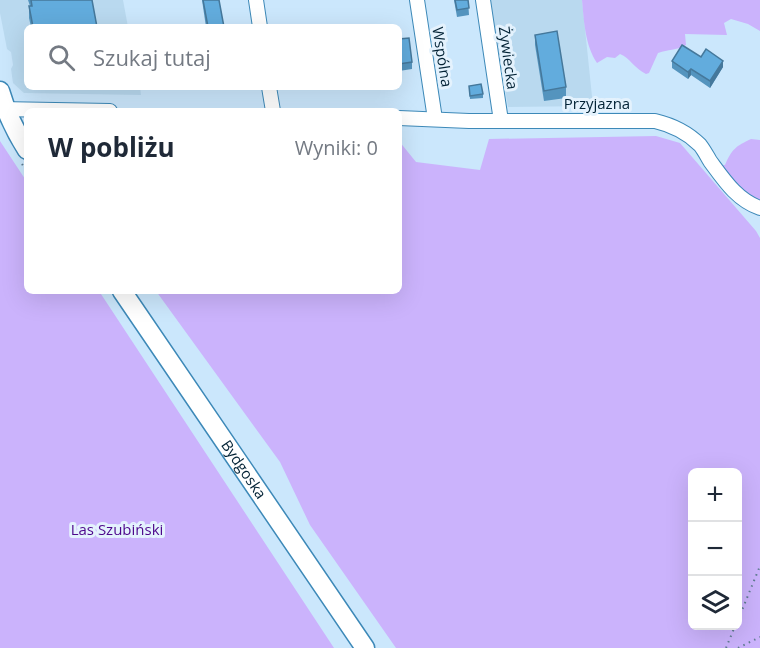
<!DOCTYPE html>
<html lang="pl">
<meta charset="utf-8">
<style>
:root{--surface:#fff;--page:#f6f6f7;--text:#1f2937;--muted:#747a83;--line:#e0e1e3}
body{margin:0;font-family:"Open Sans",sans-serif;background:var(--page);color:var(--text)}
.controls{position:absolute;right:18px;bottom:18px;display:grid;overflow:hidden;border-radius:9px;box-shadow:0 6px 24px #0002}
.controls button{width:54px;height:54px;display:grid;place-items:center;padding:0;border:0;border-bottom:2px solid var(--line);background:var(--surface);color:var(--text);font:30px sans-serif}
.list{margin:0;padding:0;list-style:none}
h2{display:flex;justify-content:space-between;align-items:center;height:78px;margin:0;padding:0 24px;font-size:26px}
h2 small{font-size:20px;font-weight:400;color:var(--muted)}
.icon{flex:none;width:33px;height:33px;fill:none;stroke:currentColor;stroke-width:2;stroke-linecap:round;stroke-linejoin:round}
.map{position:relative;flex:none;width:760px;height:648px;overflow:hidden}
.search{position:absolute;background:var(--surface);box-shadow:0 6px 24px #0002;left:24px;top:24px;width:378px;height:66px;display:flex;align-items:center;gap:15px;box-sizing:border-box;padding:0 21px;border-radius:9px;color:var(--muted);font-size:22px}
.panel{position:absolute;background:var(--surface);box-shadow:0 6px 24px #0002;left:24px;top:108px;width:378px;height:186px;border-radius:9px}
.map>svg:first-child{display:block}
.built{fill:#b9d9ef}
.green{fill:#cbb3fc;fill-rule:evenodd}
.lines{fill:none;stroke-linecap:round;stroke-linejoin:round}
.minor-casing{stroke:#3d89b8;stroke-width:16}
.secondary-casing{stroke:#3d89b8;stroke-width:21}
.path{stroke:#5e7c90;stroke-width:2;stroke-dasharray:1.5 4.5;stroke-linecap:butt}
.minor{stroke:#fff;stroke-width:14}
.secondary{stroke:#fff;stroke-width:18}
.wall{fill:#5494be}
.shaded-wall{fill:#45789b}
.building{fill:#62acdd;stroke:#45789b;stroke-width:1.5}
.labels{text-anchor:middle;stroke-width:6;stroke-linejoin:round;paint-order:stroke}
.street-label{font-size:15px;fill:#022235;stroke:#e4f2fd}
.park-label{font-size:15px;fill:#4d078b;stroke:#e4f2fd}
</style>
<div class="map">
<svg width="760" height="648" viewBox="0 0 760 648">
<rect width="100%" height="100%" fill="#cbe7fc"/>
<g class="built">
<path d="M 0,0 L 123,0 L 128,27 L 27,27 L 27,87 L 140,87 L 141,95 L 24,93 L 13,83 L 11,69 L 13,65 L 11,52 L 7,49 L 0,13 Z"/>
<path d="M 490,0 L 582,0 L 593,106 L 508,107 Z"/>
</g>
<g class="green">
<path d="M 582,0 L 760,0 L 760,31 L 748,24 L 731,19 L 724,23 L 727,35 L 685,34 L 686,45 C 675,51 669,49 658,53 L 649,73 L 646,74 C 635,69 630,58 620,54 L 615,58 L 607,57 L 597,63 C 585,45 584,21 582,0 Z"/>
<path d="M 656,136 L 680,143 L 756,231 L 760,238 L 760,648 L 396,648 L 310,525 L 280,462 L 156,291 L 399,291 L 399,141 L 416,162 L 480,170 L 489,139 ZM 692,472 L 738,472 L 738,626 L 692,626 Z"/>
<path d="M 751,139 L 760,140 L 760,216 L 737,204 L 712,172 L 721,165 L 725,165 C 732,149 736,146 751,139 Z"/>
<path d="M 0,141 L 27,182 L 27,291 L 99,291 L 334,648 L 0,648 Z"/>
</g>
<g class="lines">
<defs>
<g id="minor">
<path d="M 256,0 L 260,27"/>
<path d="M 417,0 L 435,119"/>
<path d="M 483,0 L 501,121"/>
<path d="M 269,87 L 273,111"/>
<path d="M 0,109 L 110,111"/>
<path d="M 399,118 L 469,121 L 655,121 C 672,125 687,132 700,145 C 704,150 707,156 710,161 C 724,180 737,200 760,208"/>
</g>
<g id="secondary">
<path d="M 0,91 C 6,112 15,131 27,150"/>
<path id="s1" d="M 122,291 L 365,648"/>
</g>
</defs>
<use href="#minor" class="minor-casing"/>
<use href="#secondary" class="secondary-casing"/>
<g class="path">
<path d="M 22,164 L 27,172"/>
<path d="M 738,620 L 760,566"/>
<path d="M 726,648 L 735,626"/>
<path d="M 738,648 L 760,637"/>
</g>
<use href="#minor" class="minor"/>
<use href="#secondary" class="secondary"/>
</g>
<g class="wall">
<path d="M 28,0 L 92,0 L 97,27 L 31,27 L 29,18 L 29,6 L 30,6 Z"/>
<path d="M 202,0 L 219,0 L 224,27 L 206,27 Z"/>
<path d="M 454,0 L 468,0 L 469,15 L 457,17 Z"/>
<path d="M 535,35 L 566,87 L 566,98 L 544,101 L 535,45 Z"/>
<path d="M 399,39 L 412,62 L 412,69 L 399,71 Z"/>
<path d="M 701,57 L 723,67 L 710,88 L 691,75 L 688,79 L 672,68 L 672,61 Z"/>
<path d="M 469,86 L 483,94 L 483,98 L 470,99 Z"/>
</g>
<g class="shaded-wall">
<path d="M 723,61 L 723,67 L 710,88 L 710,81 Z"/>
<path d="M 691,69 L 691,75 L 688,79 L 688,72 Z"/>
</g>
<g class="building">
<path d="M 31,0 L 92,0 L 97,27 L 33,27 L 29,6 L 32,6 Z"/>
<path d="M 203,0 L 219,0 L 224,27 L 208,27 Z"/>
<path d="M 455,0 L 468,0 L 469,8 L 457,10 Z"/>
<path d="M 557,31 L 566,87 L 544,91 L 535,35 Z"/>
<path d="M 409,38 L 412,62 L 399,64 L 399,39 Z"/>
<path d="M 682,45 L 701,57 L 706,49 L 723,61 L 710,81 L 691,69 L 688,72 L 672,61 Z"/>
<path d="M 481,84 L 483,94 L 470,96 L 469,86 Z"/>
</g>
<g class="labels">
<g class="street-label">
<text transform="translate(442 57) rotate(81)" y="5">Wspólna</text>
<text transform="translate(508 58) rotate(82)" y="5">Żywiecka</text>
<text x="597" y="109">Przyjazna</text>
<text dy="5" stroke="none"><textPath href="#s1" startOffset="216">Bydgoska</textPath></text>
</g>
<g class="park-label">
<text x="117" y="535">Las Szubiński</text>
</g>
</g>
</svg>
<div class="controls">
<button>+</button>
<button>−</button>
<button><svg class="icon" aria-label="layers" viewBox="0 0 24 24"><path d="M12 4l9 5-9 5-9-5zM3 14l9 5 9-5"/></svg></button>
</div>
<div class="search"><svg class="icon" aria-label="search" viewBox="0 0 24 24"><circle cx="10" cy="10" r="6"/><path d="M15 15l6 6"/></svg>Szukaj tutaj</div>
<section class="panel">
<h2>W pobliżu<small>Wyniki: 0</small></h2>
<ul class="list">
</ul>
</section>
</div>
